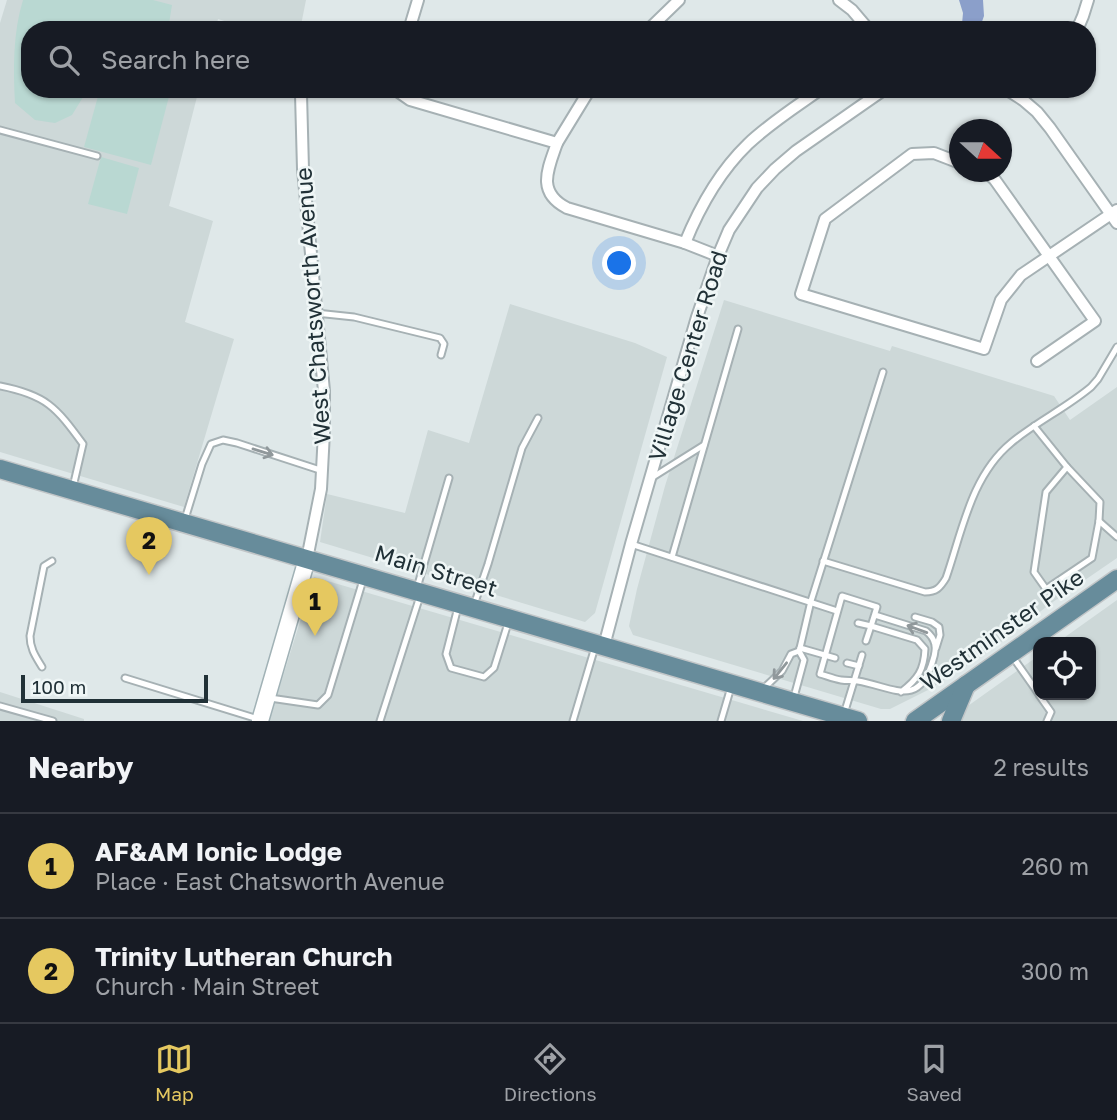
<!DOCTYPE html>
<meta charset="utf-8">
<style>
:root{--surface:#171b24;--page:#20242c;--text:#f1f3f6;--muted:#9ea1a6;--line:#363941;--accent:#e5c860}
body{margin:0;font-family:"Golos Text",sans-serif;background:var(--page);color:var(--text)}
.controls{position:absolute;right:21px;bottom:21px;display:grid;overflow:hidden;border-radius:14px;box-shadow:0 2px 5px #0004}
.controls button{width:63px;height:63px;display:grid;place-items:center;padding:0;border:0;border-bottom:2px solid var(--line);background:var(--surface);color:var(--text);font:35px sans-serif}
.compass{position:absolute;left:949px;top:119px;width:63px;height:63px;border-radius:50%;background:var(--surface);box-shadow:0 2px 5px #0004;rotate:111deg}
.scale{position:absolute;left:21px;bottom:18px;width:187px;box-sizing:border-box;padding-left:7px;border:4px solid #213137;border-top:0;font-size:19px;line-height:24px;white-space:nowrap;color:#213137;-webkit-text-stroke:5px #eff6f6;paint-order:stroke}
.you{position:absolute;left:620px;top:264px;width:24px;height:24px;margin:-18px;border:5px solid #fff;border-radius:50%;background:#1a73e8;box-shadow:0 0 0 10px #1a73e833}
.badge{display:grid;place-items:center;width:46px;height:46px;border-radius:50%;background:var(--accent);color:#111;font-size:23px;font-weight:700}
.pin{position:absolute;translate:-50% -58px;filter:drop-shadow(0 2px 4px #0008)}
.pin::after{content:'';position:absolute;top:37px;width:24px;height:21px;background:inherit;clip-path:polygon(0 0,100% 0,50% 100%)}
.list{margin:0;padding:0;list-style:none}
h2{display:flex;justify-content:space-between;align-items:center;height:91px;margin:0;padding:0 28px;font-size:30px}
h2 small{font-size:23px;font-weight:400;color:var(--muted)}
.list li{display:grid;grid-template-columns:46px 1fr auto;gap:21px;align-items:center;box-sizing:border-box;height:105px;padding:0 28px;border-top:2px solid var(--line)}
.list b{display:block;font-size:26px;white-space:nowrap}
.list p{margin:0;font-size:23px;white-space:nowrap;color:var(--muted)}
.list em{font-size:23px;font-style:normal;color:var(--muted)}
.icon{flex:none;width:38px;height:38px;fill:none;stroke:currentColor;stroke-width:2;stroke-linecap:round;stroke-linejoin:round}
.map{position:relative;flex:none;width:1117px;height:721px;overflow:hidden}
.search{position:absolute;background:var(--surface);box-shadow:0 2px 5px #0004;left:21px;right:21px;top:21px;height:77px;display:flex;align-items:center;gap:18px;box-sizing:border-box;padding:0 24px;border-radius:28px;color:var(--muted);font-size:26px}
.sheet{height:301px;background:var(--surface)}
nav{display:flex;justify-content:space-around;align-items:center;box-sizing:border-box;height:98px;border-top:2px solid var(--line);background:var(--surface);font-size:19px;color:var(--muted)}
nav a{display:grid;justify-items:center;gap:4px}
nav .on{color:var(--accent)}
.map>svg:first-child{display:block}
.built{fill:#cdd8d8}
.green{fill:#b9d8d2}
.water{fill:#8b9fca}
.lines{fill:none;stroke-linecap:round;stroke-linejoin:round}
.lane-casing{stroke:#a6b1b4;stroke-width:9}
.street-casing{stroke:#a6b1b4;stroke-width:14}
.secondary-casing{stroke:#a1b2b6;stroke-width:19}
.primary-casing{stroke:#c1c5c7;stroke-width:21}
.lane{stroke:#fff;stroke-width:5}
.street{stroke:#fff;stroke-width:10}
.secondary{stroke:#fff;stroke-width:16}
.primary{stroke:#678c9b;stroke-width:18}
.oneway{stroke:#90989b}
.labels{text-anchor:middle;stroke-width:5;stroke-linejoin:round;paint-order:stroke}
.street-label{font-size:23px;fill:#213137;stroke:#eff6f6}
</style>
<div class="map">
<svg width="1117" height="721" viewBox="0 0 1117 721">
<rect width="100%" height="100%" fill="#dfe8e9"/>
<g class="built">
<path d="M 7,0 L 306,0 L 300,30 L 253,30 L 218,19 L 215,30 L 30,30 L 30,89 L 199,89 L 169,206 L 213,221 L 185,322 L 234,339 L 184,507 L 0,452 L 0,23 Z"/>
<path d="M 724,300 L 890,351 L 892,346 L 1054,396 L 1070,420 L 1117,387 L 1117,558 L 1050,604 L 992,649 L 930,689 L 890,709 L 881,709 L 633,635 L 629,626 L 637,589 L 665,486 Z"/>
<path d="M 510,304 L 635,343 L 667,357 L 595,613 L 585,622 L 320,542 L 327,494 L 405,513 L 428,430 L 469,443 Z"/>
<path d="M 314,577 L 803,721 L 269,721 Z"/>
<path d="M 1117,600 L 1117,721 L 956,721 L 965,708 L 1038,656 L 1038,695 L 1091,695 L 1091,642 L 1058,642 Z"/>
<path d="M 0,692 L 84,719 L 84,721 L 0,721 Z"/>
</g>
<g class="green">
<path d="M 23,0 L 153,0 L 172,5 L 168,30 L 30,30 L 30,89 L 88,89 L 72,115 L 55,123 L 35,120 L 15,103 C 13,69 13,32 23,0 Z"/>
<path d="M 100,89 L 171,89 L 151,165 L 84,147 Z"/>
<path d="M 101,157 L 139,168 L 127,214 L 88,204 Z"/>
</g>
<path class="water" d="M 959,0 L 983,0 L 984,16 L 979,30 L 965,30 L 962,24 L 963,13 Z"/>
<g class="lines">
<defs>
<g id="lane">
<path d="M 0,130 L 97,156"/>
<path d="M 316,313 L 354,317 L 440,338 L 444,344 L 441,355"/>
<path d="M 0,386 C 46,395 56,407 83,444 L 73,487"/>
<path d="M 1034,426 L 1067,467"/>
<path d="M 1067,467 L 1100,502 L 1099,521 L 1092,558 L 1046,589 L 1034,572 L 1046,492 Z"/>
<path d="M 653,477 L 704,445"/>
<path d="M 185,519 L 202,464 L 211,444 L 223,440 L 237,443 L 323,471"/>
<path d="M 1099,521 L 1117,537"/>
<path d="M 631,544 L 837,611"/>
<path d="M 672,557 L 738,329"/>
<path d="M 823,561 L 925,592 C 936,592 940,588 946,578 C 962,532 971,476 1011,443 C 1036,422 1066,408 1091,387 L 1098,379 L 1117,347"/>
<path d="M 417,588 L 449,478"/>
<path d="M 474,605 L 488,564 L 522,448 L 538,418"/>
<path d="M 458,607 L 446,654 L 451,668 L 484,677 L 494,668 L 509,620"/>
<path d="M 875,615 L 926,631 C 936,639 937,648 933,660 C 919,709 893,687 858,681 C 852,680 847,681 841,680 C 834,679 827,676 820,674 L 842,596 L 877,607 L 871,626 L 917,640 L 925,649 C 924,670 918,679 901,692"/>
<path d="M 915,617 L 932,622 L 939,627 L 940,635 L 936,648"/>
<path d="M 858,623 L 871,626 L 866,641"/>
<path d="M 800,648 L 835,658"/>
<path d="M 1012,656 L 1038,693"/>
<path d="M 847,663 L 859,666"/>
<path d="M 42,667 C 36,657 30,649 30,636 L 44,566 L 52,561"/>
<path d="M 125,678 L 258,719"/>
<path d="M 764,688 L 782,671 L 791,654 L 799,651"/>
<path d="M 1039,695 L 1051,712 L 1047,721"/>
<path d="M 794,697 L 804,660 L 799,651 L 800,648 L 811,601 L 883,372"/>
<path d="M 270,698 L 318,705 L 328,695 L 363,580"/>
<path d="M 0,706 L 53,721"/>
<path d="M 844,714 L 862,655"/>
<path d="M 380,721 L 420,596"/>
<path d="M 573,721 L 595,647"/>
<path d="M 721,721 L 731,687"/>
</g>
<g id="street">
<path d="M 839,0 L 852,10 L 869,30"/>
<path d="M 409,30 L 418,0"/>
<path d="M 648,30 L 679,0"/>
<path d="M 1077,30 L 1083,16 L 1088,0"/>
<path d="M 398,89 L 400,93 L 410,100 L 557,143 C 548,169 536,192 567,208 L 685,243 L 718,256"/>
<path d="M 1006,89 L 1023,100 L 1037,112 L 1050,128 L 1117,223"/>
<path d="M 301,94 L 303,169 L 324,391 L 324,432 L 321,489 L 307,559"/>
<path d="M 557,143 L 590,89"/>
<path d="M 960,163 L 934,153 L 912,154 L 825,219 L 801,294 L 984,349 L 1001,300 L 1021,275 L 1117,210"/>
<path d="M 984,172 L 988,173 L 995,180 L 1095,321 L 1037,361"/>
<path d="M 685,243 C 700,206 719,172 748,144 C 770,123 797,106 821,89"/>
<path d="M 604,646 L 631,544 L 697,317 L 718,256 L 729,230 L 757,188 L 775,169 L 796,151 L 885,89"/>
</g>
<path id="secondary" d="M 260,721 L 307,559"/>
<g id="primary">
<path d="M 0,469 L 858,721"/>
<path d="M 915,721 L 1117,579"/>
<path d="M 951,721 L 966,685"/>
</g>
</defs>
<use href="#lane" class="lane-casing"/>
<use href="#street" class="street-casing"/>
<use href="#secondary" class="secondary-casing"/>
<use href="#primary" class="primary-casing"/>
<use href="#lane" class="lane"/>
<use href="#street" class="street"/>
<use href="#secondary" class="secondary"/>
<use href="#primary" class="primary"/>
</g>
<defs><path id="oneway-shaft" d="M-6 0H5M1.5-3L5.5 0L1.5 3" fill="none" stroke-width="1.6" stroke-linecap="round" stroke-linejoin="round" transform="scale(1.75)"/></defs>
<g class="oneway">
<use href="#oneway-shaft" transform="translate(263 452) rotate(17)"/>
<use href="#oneway-shaft" transform="translate(917 629) rotate(-160)"/>
<use href="#oneway-shaft" transform="translate(780 671) rotate(129)"/>
</g>
<g class="labels">
<g class="street-label">
<text transform="translate(313 306) rotate(-94)" y="8">West Chatsworth Avenue</text>
<text transform="translate(688 356) rotate(-73)" y="8">Village Center Road</text>
<text transform="translate(436 571) rotate(17)" y="8">Main Street</text>
<text transform="translate(1002 630) rotate(-35)" y="8">Westminster Pike</text>
</g>
</g>
</svg>
<div class="controls">
<button><svg class="icon" aria-label="locate" viewBox="0 0 24 24"><circle cx="12" cy="12" r="6"/><path d="M12 2v4M12 18v4M2 12h4M18 12h4"/></svg></button>
</div>
<svg class="compass" viewBox="-18 -18 36 36"><path d="M0-13l5 13h-10z" fill="#e53935"/><path d="M0 13l5-13h-10z" fill="#9ea1a6"/></svg>
<div class="scale">100 m</div>
<div class="you"></div>
<div class="pin badge" style="left:315px;top:636px">1</div>
<div class="pin badge" style="left:149px;top:575px">2</div>
<div class="search"><svg class="icon" aria-label="search" viewBox="0 0 24 24"><circle cx="10" cy="10" r="6"/><path d="M15 15l6 6"/></svg>Search here</div>
</div>
<section class="sheet">
<h2>Nearby<small>2 results</small></h2>
<ul class="list">
<li><span class="badge">1</span><div><b>AF&amp;AM Ionic Lodge</b><p>Place · East Chatsworth Avenue</p></div><em>260 m</em></li>
<li><span class="badge">2</span><div><b>Trinity Lutheran Church</b><p>Church · Main Street</p></div><em>300 m</em></li>
</ul>
</section>
<nav>
<a class="on"><svg class="icon" aria-label="map" viewBox="0 0 24 24"><path d="M3 6l6-2 6 2 6-2v14l-6 2-6-2-6 2zM9 4v14M15 6v14"/></svg>Map</a>
<a><svg class="icon" aria-label="directions" viewBox="0 0 24 24"><path d="M12 3l9 9-9 9-9-9zM9 14v-3h6M13 9l2 2-2 2"/></svg>Directions</a>
<a><svg class="icon" aria-label="saved" viewBox="0 0 24 24"><path d="M7 4h10v16l-5-4-5 4z"/></svg>Saved</a>
</nav>
